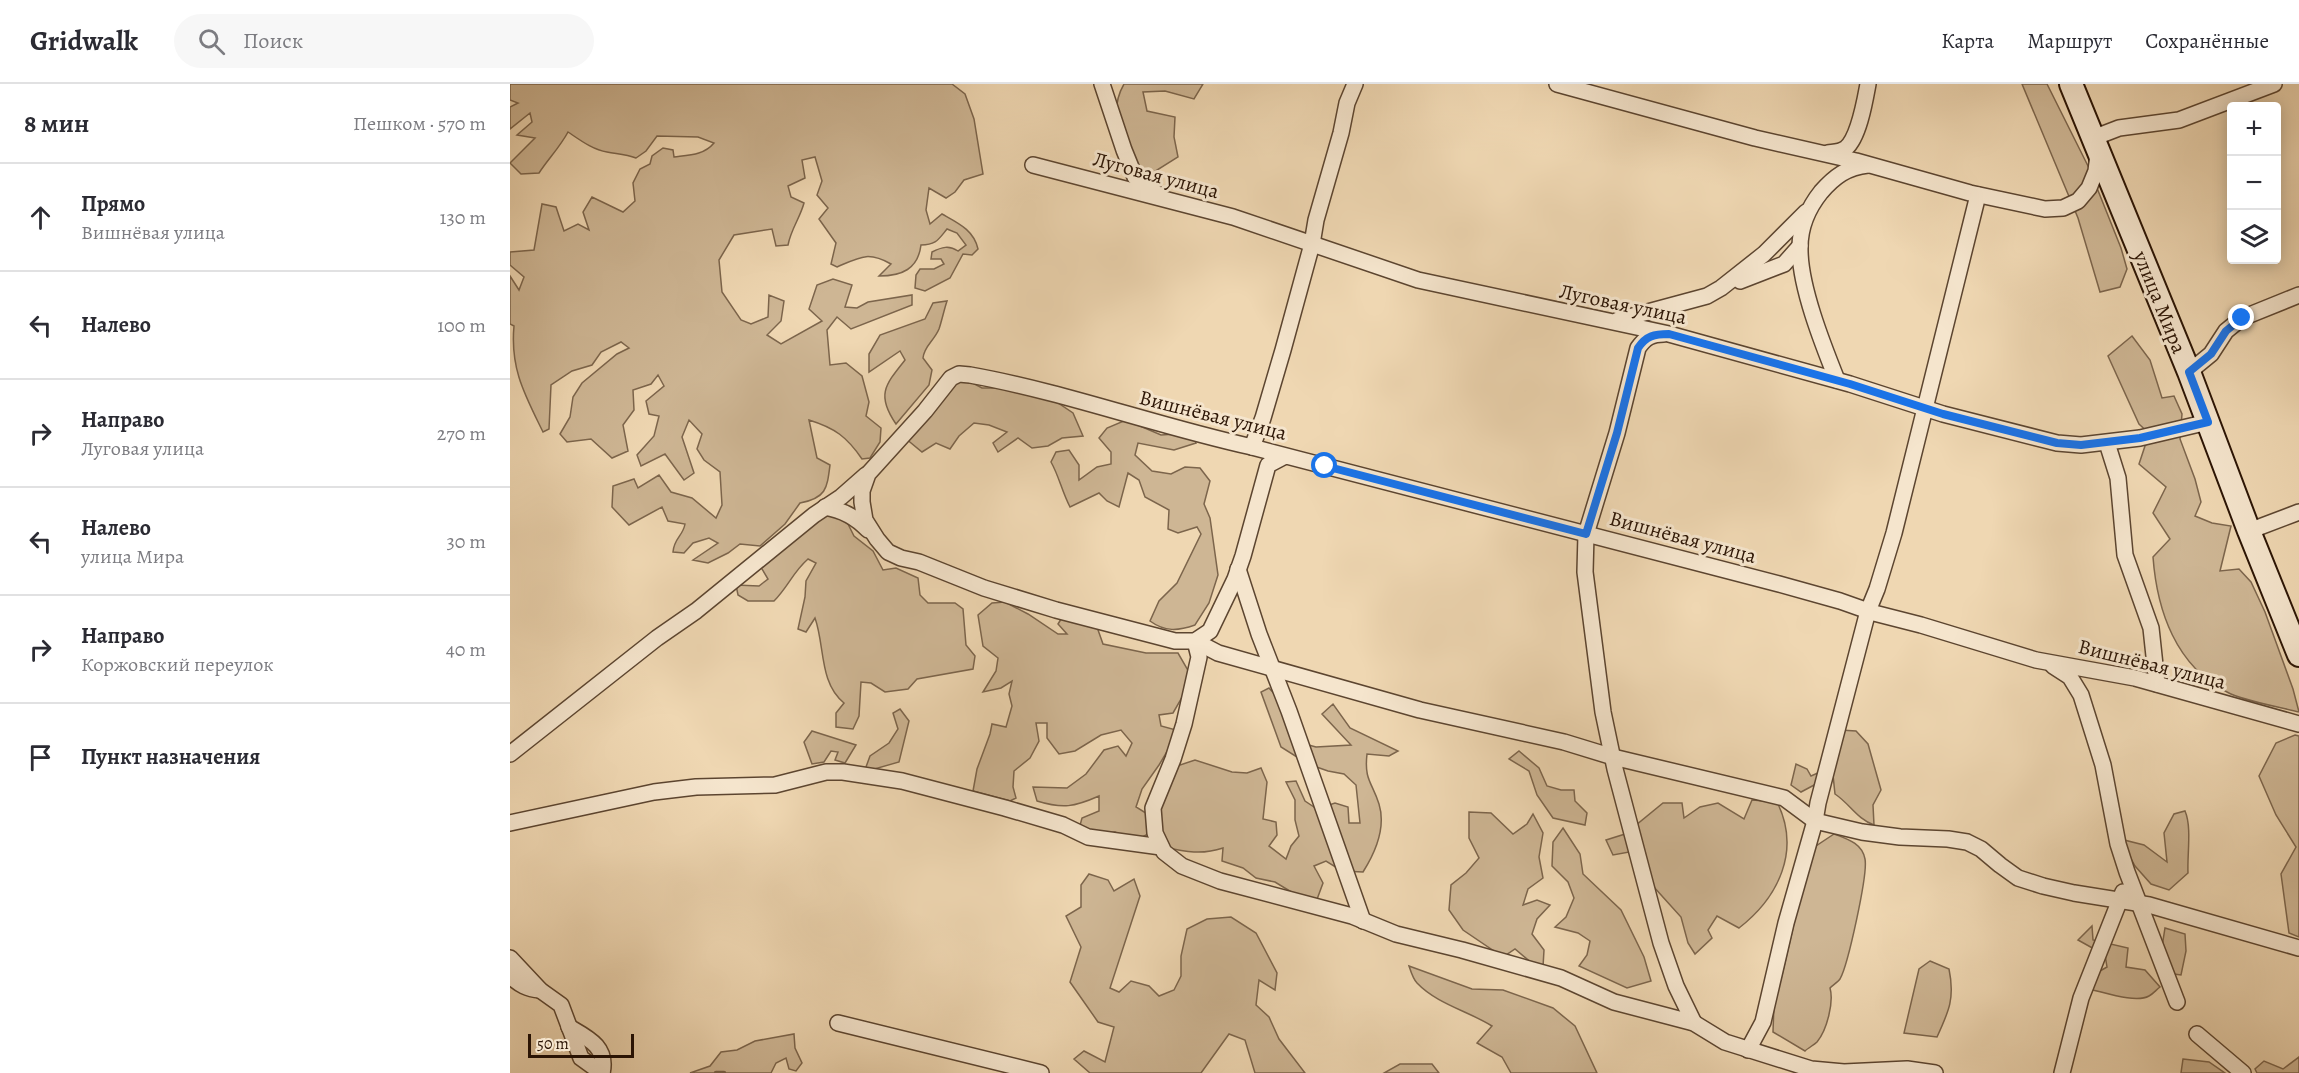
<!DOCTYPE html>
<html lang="ru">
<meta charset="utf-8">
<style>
:root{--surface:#fff;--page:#f7f7f7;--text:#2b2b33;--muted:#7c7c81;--line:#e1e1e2}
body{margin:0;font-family:Alegreya,serif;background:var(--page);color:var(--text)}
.controls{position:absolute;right:18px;top:18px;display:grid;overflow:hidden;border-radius:6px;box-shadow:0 3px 15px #0003}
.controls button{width:54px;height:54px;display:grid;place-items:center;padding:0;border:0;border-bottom:2px solid var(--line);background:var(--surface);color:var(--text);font:30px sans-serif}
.scale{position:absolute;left:18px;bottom:15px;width:106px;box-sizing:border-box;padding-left:6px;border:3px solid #2b1404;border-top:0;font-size:16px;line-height:21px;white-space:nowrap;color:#2b1404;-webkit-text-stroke:4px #f5e5cd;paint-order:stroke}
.stop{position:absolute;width:18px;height:18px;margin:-14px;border:4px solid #1a73e8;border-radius:50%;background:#fff}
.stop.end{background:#1a73e8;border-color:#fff;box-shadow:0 2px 6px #0008}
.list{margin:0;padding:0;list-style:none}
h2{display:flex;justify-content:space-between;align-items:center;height:78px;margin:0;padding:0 24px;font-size:26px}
h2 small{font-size:20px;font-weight:400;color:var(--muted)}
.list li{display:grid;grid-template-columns:39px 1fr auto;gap:18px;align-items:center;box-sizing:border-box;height:108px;padding:0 24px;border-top:2px solid var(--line)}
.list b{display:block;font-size:22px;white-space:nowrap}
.list p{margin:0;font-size:20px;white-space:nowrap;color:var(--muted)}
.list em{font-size:20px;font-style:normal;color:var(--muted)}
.icon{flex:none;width:33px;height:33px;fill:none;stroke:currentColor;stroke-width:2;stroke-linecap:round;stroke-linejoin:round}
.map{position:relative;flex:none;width:1789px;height:989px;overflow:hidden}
header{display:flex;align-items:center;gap:36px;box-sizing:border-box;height:84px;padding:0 30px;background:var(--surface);border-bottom:2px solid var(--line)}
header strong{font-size:28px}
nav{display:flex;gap:33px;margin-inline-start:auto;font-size:21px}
.search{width:420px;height:54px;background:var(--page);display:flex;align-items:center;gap:15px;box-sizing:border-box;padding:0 21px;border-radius:33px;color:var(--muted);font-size:22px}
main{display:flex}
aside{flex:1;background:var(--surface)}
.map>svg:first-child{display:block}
.green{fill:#ceb694;stroke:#7c654c;stroke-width:1.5}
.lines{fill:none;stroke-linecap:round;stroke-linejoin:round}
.stream{stroke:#786149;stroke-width:4.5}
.minor-casing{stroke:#5c4530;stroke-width:18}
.secondary-casing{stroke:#2b1404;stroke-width:26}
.minor{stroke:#f5e5cd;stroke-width:15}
.secondary{stroke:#f5e5cd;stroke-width:22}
.route{stroke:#1a73e8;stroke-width:8}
.labels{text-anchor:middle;stroke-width:6;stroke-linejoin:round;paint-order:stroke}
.street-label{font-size:21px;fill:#2b1404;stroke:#f5e5cd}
</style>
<header>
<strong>Gridwalk</strong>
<div class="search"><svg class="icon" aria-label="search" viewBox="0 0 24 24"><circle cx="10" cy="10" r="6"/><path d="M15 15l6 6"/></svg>Поиск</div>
<nav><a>Карта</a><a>Маршрут</a><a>Сохранённые</a></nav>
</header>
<main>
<aside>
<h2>8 мин<small>Пешком · 570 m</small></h2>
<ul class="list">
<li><svg class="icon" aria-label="ahead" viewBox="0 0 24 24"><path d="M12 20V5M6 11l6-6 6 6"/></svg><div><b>Прямо</b><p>Вишнёвая улица</p></div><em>130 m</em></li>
<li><svg class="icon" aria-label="left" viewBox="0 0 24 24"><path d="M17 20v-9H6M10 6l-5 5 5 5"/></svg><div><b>Налево</b></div><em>100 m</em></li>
<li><svg class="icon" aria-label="right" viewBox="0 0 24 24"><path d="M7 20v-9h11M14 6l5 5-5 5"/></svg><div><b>Направо</b><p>Луговая улица</p></div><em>270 m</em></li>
<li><svg class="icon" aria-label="left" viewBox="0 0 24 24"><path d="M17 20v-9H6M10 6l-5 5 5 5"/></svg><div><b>Налево</b><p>улица Мира</p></div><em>30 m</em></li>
<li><svg class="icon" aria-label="right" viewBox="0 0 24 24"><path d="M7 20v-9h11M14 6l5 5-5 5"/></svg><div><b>Направо</b><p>Коржовский переулок</p></div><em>40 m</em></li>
<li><svg class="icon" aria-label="arrive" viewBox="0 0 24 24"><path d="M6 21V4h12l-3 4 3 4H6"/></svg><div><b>Пункт назначения</b></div></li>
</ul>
</aside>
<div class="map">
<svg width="1789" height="989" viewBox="0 0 1789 989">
<rect width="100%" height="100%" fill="#efd7b2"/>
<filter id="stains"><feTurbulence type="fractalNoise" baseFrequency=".00333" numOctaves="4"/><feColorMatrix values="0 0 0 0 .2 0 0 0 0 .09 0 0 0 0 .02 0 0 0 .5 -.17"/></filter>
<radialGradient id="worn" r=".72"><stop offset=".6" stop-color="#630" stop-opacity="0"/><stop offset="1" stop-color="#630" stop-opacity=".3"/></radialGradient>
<g class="green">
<path d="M 0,0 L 442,0 L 455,10 L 464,35 L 473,90 L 454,96 L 445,108 L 436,114 L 419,104 L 416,126 L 420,140 L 432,130 C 448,139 464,146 468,165 L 462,171 L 453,170 L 440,194 L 415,207 L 405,204 L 406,191 L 410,185 L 424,185 L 434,180 L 431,175 L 421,175 L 422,168 C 432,163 439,161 448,167 L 456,161 L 447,149 L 437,145 C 428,156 426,161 411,161 C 408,185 392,192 369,192 L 381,180 C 358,167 350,173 327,183 L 321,180 L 326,159 L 309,135 L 318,124 L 307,111 L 312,97 L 305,73 L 292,76 L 295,94 L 278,102 L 281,113 L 294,119 C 290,134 281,145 278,161 L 266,162 L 262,145 L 224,151 L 209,176 L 212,208 L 231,236 L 241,240 L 258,233 L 259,211 L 274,217 L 271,237 L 257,251 L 271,260 L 312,237 L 299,225 L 307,201 L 323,195 L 342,201 L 335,223 L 347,224 L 358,218 L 402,211 L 402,221 L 341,245 L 327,233 L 317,246 L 320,281 L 336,279 L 352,292 L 359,318 L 356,332 L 371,344 L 370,358 L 360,374 L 352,375 C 337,353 325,344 299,336 L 307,374 L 320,381 C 317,405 316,414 290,419 L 275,440 L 250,462 L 230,460 L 218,469 L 198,479 L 183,476 L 208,459 L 199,454 L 183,459 L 174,469 L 163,468 C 164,454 173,452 175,440 L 158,437 L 152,423 L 119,441 L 102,423 L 103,402 L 124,395 L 128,404 L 149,391 L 161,408 L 182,414 L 206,434 L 212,421 L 210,388 L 194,376 L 187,365 L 192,350 L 179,336 L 172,353 L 184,389 L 174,396 L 155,370 L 131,382 L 127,371 L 144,352 L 149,332 L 139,330 L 136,317 L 154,302 L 148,291 L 141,300 L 123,306 L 124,326 L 113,341 L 118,367 L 102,374 L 81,355 L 57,358 L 50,350 L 60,333 L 63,313 L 72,299 L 107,270 L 119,264 L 111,258 L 91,268 L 82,281 L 62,287 L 41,301 L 39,345 L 33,348 C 15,311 0,285 4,242 L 0,240 L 0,192 L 9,206 L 14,193 L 0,181 L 0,168 L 24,166 L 32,120 L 46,123 L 54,147 L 68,140 L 79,146 L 73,128 L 82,113 L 113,128 L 125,117 L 123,99 L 130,85 L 140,80 L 142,72 L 153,64 L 163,66 L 164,73 C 180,71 194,71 204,59 L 188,53 L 147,52 L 136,67 L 126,74 C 116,70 108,70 97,68 C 83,66 70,56 58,48 C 50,63 39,74 29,89 L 11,90 L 0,79 L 25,54 L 7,51 L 22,38 L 20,29 L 0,45 L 0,23 L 8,19 L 0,16 Z"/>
<path d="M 614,0 L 693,0 L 684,15 L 655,7 L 633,8 L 637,27 L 665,33 L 664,53 L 668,73 L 644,88 L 620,88 C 612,58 597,29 614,0 Z"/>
<path d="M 1512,0 L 1537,0 L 1579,84 L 1611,164 L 1617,185 L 1610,203 L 1590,208 L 1568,134 Z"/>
<path d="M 437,217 C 434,226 432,236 429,245 C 424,257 414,262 413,274 L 422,286 L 419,301 L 386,340 C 366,311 375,301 395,276 L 390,267 L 359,288 L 359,270 L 370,251 L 415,235 L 423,219 Z"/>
<path d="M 1622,252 L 1640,276 L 1652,314 L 1664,312 L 1672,330 L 1670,355 L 1685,395 L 1691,418 L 1685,432 L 1702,439 L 1721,442 L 1710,487 L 1729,485 L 1741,498 L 1755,528 L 1783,605 L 1789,628 C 1770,623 1733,617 1717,608 C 1666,582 1647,527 1643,473 L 1660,455 L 1643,429 L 1656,403 L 1629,380 L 1635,362 L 1643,353 L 1629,340 L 1598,272 Z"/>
<path d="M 444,295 L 457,296 L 472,304 L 495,304 L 545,317 L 563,329 L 573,352 L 552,354 L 538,362 L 522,364 L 508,354 L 488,368 L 483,359 L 497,348 L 479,341 L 464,339 L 449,352 L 440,365 L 426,359 L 412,368 L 395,354 Z"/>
<path d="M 616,336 L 651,351 L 680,349 L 686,359 L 664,366 L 628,359 L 625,371 L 642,387 L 661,390 L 675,383 L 690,384 L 700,397 L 694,420 L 700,434 L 708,491 L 699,519 L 685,541 C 668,547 655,548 640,537 L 649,517 L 667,499 L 691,450 L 687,443 L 668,449 L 658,445 L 659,426 L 635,413 L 629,396 L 618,389 L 609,423 L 597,417 L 589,409 L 560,423 C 552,408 549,392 541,378 L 546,368 L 559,366 L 569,381 L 569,396 L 587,383 L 601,380 L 601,368 L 589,354 L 597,344 Z"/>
<path d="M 316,427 L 337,438 L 344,452 L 363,467 L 373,486 L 386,484 L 408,494 L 410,511 L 418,519 L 445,519 L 453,525 L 456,561 L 465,572 L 463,585 L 407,595 L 398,605 L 375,608 L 361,599 L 351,598 L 349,632 L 343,645 L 326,643 L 326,629 L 334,619 C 309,599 315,562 305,534 L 296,548 L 288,545 L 295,513 L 296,497 L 306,479 L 298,475 C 283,488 278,503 264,517 L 238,517 L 228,511 L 226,501 L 249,502 L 258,495 L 249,480 Z"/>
<path d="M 495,518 L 518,530 L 548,550 L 557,550 L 548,540 L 553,532 L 587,543 L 593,560 L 636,569 L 668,569 L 679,588 L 674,610 L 663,629 L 649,631 L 651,642 L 666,646 L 664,656 L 649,681 L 632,705 L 626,723 L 639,731 L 638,750 L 625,757 L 605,748 L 584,751 L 569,745 L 572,734 L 589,727 L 589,712 C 564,723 553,725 527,717 L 523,703 L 557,704 L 576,690 L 594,666 L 608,662 L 616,672 L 622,659 L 611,646 L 591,651 L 565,667 L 549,670 L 537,654 L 537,639 L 526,639 L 529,657 L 520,674 L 504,687 L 503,703 L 506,714 L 500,717 L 463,707 L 467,685 L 480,650 L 482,640 L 496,643 L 502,622 L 499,610 L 502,597 L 491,604 L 473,608 L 486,587 L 488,574 L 473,562 L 468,531 L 482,519 Z"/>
<path d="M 759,604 L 769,615 L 791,659 L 806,663 L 841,661 L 812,630 L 823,620 L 840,644 L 888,667 L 879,672 L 857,670 C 854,696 862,698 869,720 C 876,743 865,769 853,788 L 832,787 L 816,777 L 804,782 L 813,799 L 806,818 L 783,809 L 765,798 L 746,794 L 733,784 L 712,777 L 713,764 C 692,771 676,768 654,763 L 649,724 L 664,683 L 685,676 L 722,688 L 737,689 L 751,684 L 757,698 L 753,735 L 766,738 L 767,751 L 759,762 L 776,775 L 781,762 L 789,752 L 785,736 L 785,716 L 776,698 L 786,697 L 795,717 L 807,725 L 825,719 L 838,723 L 839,739 L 850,739 L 846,701 L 834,690 L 818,687 L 798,680 L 771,663 L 751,608 Z"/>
<path d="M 390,625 L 399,637 L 389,678 L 361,686 L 356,683 L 360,672 L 379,659 L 388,645 L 383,629 Z"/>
<path d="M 1330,646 L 1346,647 L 1358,660 L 1371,706 L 1363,721 L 1364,741 C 1347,735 1340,720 1325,710 L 1323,691 L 1291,708 L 1281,701 L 1286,680 L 1297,685 L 1301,692 L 1317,685 Z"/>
<path d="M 302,647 L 346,661 L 335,679 L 325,676 L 328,668 L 321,667 L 314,678 L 302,680 L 294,658 Z"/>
<path d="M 1785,651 L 1789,652 L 1789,853 L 1779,849 L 1771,790 L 1786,763 L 1766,731 L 1749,692 L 1766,659 Z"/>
<path d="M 1009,667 L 1029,684 L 1037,702 L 1051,706 L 1064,706 L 1065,717 L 1077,729 L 1075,741 L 1043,734 L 1027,711 L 1019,687 L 999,675 Z"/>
<path d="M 1242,716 L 1267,718 C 1291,766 1269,813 1229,844 L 1207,832 L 1198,846 L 1202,854 L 1185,870 L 1178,859 L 1171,833 L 1143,802 L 1135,786 L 1119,768 L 1103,771 L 1096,756 L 1115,750 L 1153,719 L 1172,719 L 1174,734 L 1190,723 L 1208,719 L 1234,735 Z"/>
<path d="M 1675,727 C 1682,743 1677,771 1678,789 L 1659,806 L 1641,800 L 1625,782 L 1610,755 L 1634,761 L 1657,778 L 1654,749 L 1664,730 Z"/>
<path d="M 959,728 L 981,729 L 1003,750 L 1017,740 L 1023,730 L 1033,749 L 1029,773 L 1033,794 L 1018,805 L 1013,821 L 1027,816 L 1040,821 L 1027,835 L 1022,850 L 1034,866 L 1033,883 L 1023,880 L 1005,865 L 993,873 L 953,846 L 939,826 L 941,801 L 956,789 L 969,774 L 959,754 Z"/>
<path d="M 1053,744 L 1070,770 L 1073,790 L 1111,826 L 1134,873 L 1141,897 L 1117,904 L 1069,882 L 1077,871 L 1080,857 L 1068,849 L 1045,843 L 1056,833 L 1064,814 L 1058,798 L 1042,782 L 1043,758 Z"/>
<path d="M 1324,750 C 1337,755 1352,759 1355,775 C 1358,790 1338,881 1330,895 C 1328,898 1323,901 1320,904 C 1324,918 1317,946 1307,958 C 1304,961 1298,964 1295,967 L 1263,948 L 1264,919 L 1272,891 L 1292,805 L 1306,762 Z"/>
<path d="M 579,790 L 598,796 L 604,807 L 624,795 L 630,812 L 600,904 L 609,908 L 621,897 L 639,902 L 649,912 L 664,906 L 671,892 L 671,872 L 677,845 L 697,835 L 721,833 L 746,849 L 767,889 L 765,906 L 749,896 L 746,921 L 759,933 L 769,955 L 795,989 L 745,989 L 735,956 L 719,950 L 691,989 L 580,989 L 564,975 L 574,967 L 595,978 L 604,943 L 588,938 L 560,898 L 571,863 L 556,832 L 571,823 L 571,801 Z"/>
<path d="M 1582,842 L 1583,856 L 1618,864 L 1616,883 L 1635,886 L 1650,903 C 1646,906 1643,910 1639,912 C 1625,920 1591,907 1574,904 L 1581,892 L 1597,883 L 1595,871 L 1568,856 Z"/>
<path d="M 1655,844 L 1675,850 L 1676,867 L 1671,891 L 1664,890 L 1652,863 Z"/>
<path d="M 1420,877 L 1439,885 C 1445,914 1439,927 1427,953 L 1394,949 L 1409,885 Z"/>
<path d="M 899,882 L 962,905 L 993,906 L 1043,924 L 1065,942 L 1087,989 L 1001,989 L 992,973 L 967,959 L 982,942 C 958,927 927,920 907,899 C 903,895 901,888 899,882 Z"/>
<path d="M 284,950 L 285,964 L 292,979 L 286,987 L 279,985 L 276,974 L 266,979 L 261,989 L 180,989 L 200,982 L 211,968 L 227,966 L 245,957 Z"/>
<path d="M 1789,973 L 1789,989 L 1747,989 L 1745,985 L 1754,977 L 1773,985 Z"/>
<path d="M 1673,975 L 1699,978 L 1715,989 L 1671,989 Z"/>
<path d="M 890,980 L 922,980 L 929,989 L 874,989 Z"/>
</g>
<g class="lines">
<path class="stream" d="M 206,989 L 214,989"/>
<defs>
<g id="minor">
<path d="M 592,0 L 614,66 L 625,93 L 646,109"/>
<path d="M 1047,0 L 1245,54 L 1346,77 L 1460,109 L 1535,125 L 1553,124 L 1568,117 L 1579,104 L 1586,87 L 1588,70"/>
<path d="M 1583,54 L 1609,44 L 1669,36 L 1764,0"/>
<path d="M 1318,69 C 1324,68 1331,68 1336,64 C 1349,53 1355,16 1358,0"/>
<path d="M 523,81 L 723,133 L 908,196 L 1159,250 L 1340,300 L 1433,330 L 1547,359 L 1571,361 L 1630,354 L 1698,338"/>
<path d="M 1230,197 L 1274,180 L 1290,162"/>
<path d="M 1108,236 L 1197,212 L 1211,204 L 1254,170 L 1296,128"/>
<path d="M 1154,250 C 1141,250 1135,254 1128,264 L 1107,349 L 1076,450 L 1075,488 L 1093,628 L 1105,685 L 1151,859 L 1166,902 L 1184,939"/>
<path d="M 1679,288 L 1701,270 L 1716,247 L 1732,234 L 1789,211"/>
<path d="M 1327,296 C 1313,261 1289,201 1290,163 C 1290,143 1299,123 1311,108 C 1324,93 1337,83 1358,81"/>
<path d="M 1597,359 L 1608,394 L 1615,471 L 1641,544 L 1647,600"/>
<path d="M 742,363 L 753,334 L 773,266 L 802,160 L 806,136 L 831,49 L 837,19 L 845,0"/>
<path d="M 775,372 L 758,381 L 733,472 L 725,495 L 700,547 L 685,557 L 665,557 L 546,526 L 474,504 L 409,478 L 391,474 L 378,468 L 367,455 L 355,436 L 352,418 L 352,407 L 358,390 L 415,327 L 441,294 L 449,290 L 460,291 C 555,308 647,342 742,363 L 1269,500 L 1330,517 L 1364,529 L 1411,541 L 1526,576 L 1625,594 L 1789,640"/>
<path d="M 315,423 C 333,426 346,433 358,446"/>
<path d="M 1739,447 L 1789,428"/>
<path d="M 728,485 L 749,550 L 779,627 L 853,837"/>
<path d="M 685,557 L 708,569 L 910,626 L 1054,658 L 1103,673 L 1274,714 L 1305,737 L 1352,748 L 1390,753 L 1438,755 L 1457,758 L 1471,765 L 1490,781 L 1508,794 L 1533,802 L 1564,809 L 1639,821 L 1789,864"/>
<path d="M 685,557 L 689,573 L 674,640 L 663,675 L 643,724 L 645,749 L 654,768 L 672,782 L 710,797 L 842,832 L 886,850 L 952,866 L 1051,894 L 1104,918 L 1184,939 L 1215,958 L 1301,985 L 1334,988 L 1397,985 L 1425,989"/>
<path d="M 1543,582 L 1560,593 L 1571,611 L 1593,681 L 1608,760 L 1617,788 L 1667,918"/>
<path d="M 0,670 L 147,554 L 186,527 L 304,431 L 331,413 L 356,391"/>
<path d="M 0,739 L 144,708 L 186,703 L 265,701 L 316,688 L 333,688 L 392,697 L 495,724 L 553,741 L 578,753 L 651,763"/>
<path d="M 0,874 L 30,906 L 51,921 L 71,974 L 92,989"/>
<path d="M 0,892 C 10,901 17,905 30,906"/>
<path d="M 328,939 L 531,989"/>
<path d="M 59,943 C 78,954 98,963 92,989"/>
<path d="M 1687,950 L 1733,989"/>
<path d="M 1238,966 L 1253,938 L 1276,839 L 1305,737 L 1308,719 L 1358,527 L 1367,505 L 1384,449 L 1468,111"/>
<path d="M 1552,989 L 1571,914 L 1613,808"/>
</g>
<path id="secondary" d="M 1561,0 L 1679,288 L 1739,447 L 1789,571"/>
</defs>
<use href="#minor" class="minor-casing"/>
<use href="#secondary" class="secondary-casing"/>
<use href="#minor" class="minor"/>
<use href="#secondary" class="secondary"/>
</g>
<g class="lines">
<path class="route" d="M 815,382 L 1076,450 L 1107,349 L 1128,264 C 1136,252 1144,250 1159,250 L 1340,300 L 1433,330 L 1547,359 L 1571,361 L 1630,354 L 1698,338 L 1679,288 L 1701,270 L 1716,247 L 1732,234"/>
</g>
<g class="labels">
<g class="street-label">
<text transform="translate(646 91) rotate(15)" y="7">Луговая улица</text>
<text transform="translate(1650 218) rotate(68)" y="7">улица Мира</text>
<text transform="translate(1113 220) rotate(12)" y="7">Луговая улица</text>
<text transform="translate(703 331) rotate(14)" y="7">Вишнёвая улица</text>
<text transform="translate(1173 453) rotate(15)" y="7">Вишнёвая улица</text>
<text transform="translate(1642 580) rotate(14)" y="7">Вишнёвая улица</text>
</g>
</g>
<rect width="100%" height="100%" filter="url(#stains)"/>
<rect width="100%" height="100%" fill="url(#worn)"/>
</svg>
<div class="controls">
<button>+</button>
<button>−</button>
<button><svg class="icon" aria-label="layers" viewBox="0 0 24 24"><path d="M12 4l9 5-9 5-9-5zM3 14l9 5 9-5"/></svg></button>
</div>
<div class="scale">50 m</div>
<div class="stop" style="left:815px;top:382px"></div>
<div class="stop end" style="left:1732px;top:234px"></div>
</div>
</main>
